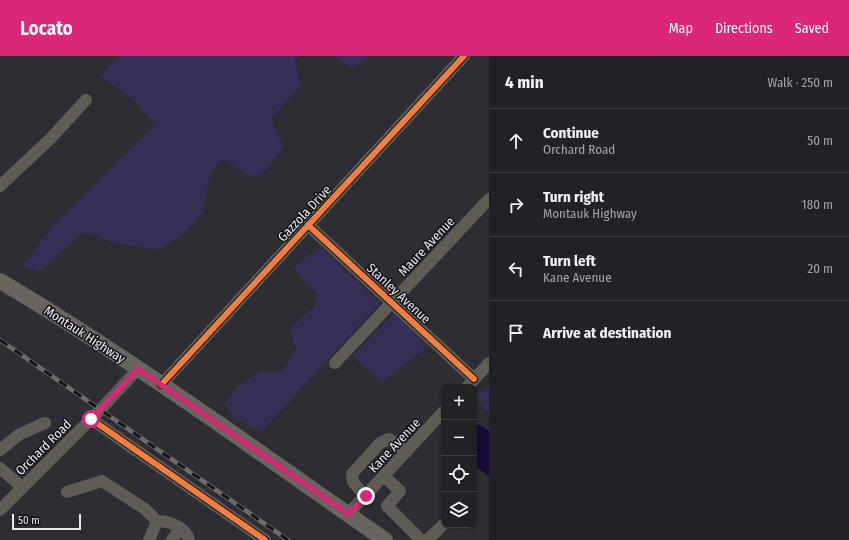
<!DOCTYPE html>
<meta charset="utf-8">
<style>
:root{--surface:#222226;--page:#2e2f32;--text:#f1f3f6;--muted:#a2a4a7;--line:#3f3f43;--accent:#db2777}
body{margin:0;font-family:"Fira Sans Condensed",sans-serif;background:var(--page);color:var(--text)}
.controls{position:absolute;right:12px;bottom:12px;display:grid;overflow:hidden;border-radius:8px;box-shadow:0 1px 3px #0004}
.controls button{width:36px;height:36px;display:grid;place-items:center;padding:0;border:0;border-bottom:1px solid var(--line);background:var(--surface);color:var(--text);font:20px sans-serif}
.scale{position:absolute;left:12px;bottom:10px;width:69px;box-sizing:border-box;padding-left:4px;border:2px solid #eae9f0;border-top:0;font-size:11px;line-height:14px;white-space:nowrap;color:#eae9f0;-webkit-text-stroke:3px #141418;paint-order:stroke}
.stop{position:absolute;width:12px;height:12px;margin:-9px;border:3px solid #db2777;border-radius:50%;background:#fff}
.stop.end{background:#db2777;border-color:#fff;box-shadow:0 1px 4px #0008}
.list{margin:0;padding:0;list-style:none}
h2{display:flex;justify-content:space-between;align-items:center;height:52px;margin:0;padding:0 16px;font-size:17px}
h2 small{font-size:13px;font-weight:400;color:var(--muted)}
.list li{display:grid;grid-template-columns:26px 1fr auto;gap:12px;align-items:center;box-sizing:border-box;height:64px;padding:0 16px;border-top:1px solid var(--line)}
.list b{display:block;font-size:15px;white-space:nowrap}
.list p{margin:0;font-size:13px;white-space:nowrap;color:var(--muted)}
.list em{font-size:13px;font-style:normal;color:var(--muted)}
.icon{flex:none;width:22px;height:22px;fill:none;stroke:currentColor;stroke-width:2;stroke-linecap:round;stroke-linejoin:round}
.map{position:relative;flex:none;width:489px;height:484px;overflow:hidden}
header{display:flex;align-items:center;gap:24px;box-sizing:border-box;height:56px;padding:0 20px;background:var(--accent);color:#fff}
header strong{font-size:19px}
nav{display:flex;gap:22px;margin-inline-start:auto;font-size:14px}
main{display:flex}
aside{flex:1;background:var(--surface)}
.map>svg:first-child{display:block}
.green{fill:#372e56}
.water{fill:#180a36}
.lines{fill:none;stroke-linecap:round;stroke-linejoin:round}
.minor{stroke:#5f5c56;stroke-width:12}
.major{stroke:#6a645e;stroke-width:16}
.rail-casing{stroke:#6e6b6a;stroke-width:4.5}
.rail{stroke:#141418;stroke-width:3;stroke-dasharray:9;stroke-linecap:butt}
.cycleway-casing{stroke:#141418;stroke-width:8}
.cycleway{stroke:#f27e40;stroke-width:6}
.route{stroke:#db2777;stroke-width:5}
.labels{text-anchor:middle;stroke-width:3;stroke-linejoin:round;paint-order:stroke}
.street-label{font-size:13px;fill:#eae9f0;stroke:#141418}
</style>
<header>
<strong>Locato</strong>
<nav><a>Map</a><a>Directions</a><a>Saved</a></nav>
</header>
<main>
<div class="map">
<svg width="489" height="484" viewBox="0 0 489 484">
<rect width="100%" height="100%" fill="#2e2d33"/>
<g class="green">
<path d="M 118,0 L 299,0 L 295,4 L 300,29 L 271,63 L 284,92 L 261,119 L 248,120 L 223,103 L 210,117 L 203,156 L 186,176 L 159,194 L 110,186 L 95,179 L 81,178 L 41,215 L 21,211 L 53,170 L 155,70 L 131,41 L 99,20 Z"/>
<path d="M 334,0 L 369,0 L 363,7 L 351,12 Z"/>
<path d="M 320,191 L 380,247 L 261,376 L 234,362 L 224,348 L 240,328 L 261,316 L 281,317 L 296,293 L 289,273 L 316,249 L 317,239 L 293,212 Z"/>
<path d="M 395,256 L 427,290 L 382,327 L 353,300 Z"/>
<path d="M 489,333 L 489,357 L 484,353 L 474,337 Z"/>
</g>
<path class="water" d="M 474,369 L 481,369 L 489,375 L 489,420 L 474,410 Z"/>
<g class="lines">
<g class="minor">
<path d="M 0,130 L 50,83 L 86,44"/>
<path d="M 308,169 L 474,323"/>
<path d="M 335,307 L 489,143"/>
<path d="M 161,329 L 464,0"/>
<path d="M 467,331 L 489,307"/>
<path d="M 91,363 L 265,484"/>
<path d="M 0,394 L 20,378 L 45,367"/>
<path d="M 0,412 L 22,431"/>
<path d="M 384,420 L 400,435 L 387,450 L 421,484"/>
<path d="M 67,436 L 102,425 L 145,453 L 157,465 L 149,484"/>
<path d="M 365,440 L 353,426 L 352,418 L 380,387 L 389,383 L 406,396"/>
<path d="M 0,454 L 100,354 L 138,313"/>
<path d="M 348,458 L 444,355"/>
<path d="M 157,465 C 169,465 186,471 189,484"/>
<path d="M 172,484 L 180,472"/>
<path d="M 427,484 L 444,468"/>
</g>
<path class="major" d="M 0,225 C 133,304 258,396 385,484"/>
<defs>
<path id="rail" d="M 0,284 L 288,484"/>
</defs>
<use href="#rail" class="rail-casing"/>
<use href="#rail" class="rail"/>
<defs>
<g id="cycleway">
<path d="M 308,169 L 474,323"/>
<path d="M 161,329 L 464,0"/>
<path d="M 91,363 L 265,484"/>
</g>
</defs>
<use href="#cycleway" class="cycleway-casing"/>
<use href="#cycleway" class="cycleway"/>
</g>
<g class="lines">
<path class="route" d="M 91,363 L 138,313 L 348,458 L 366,440"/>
</g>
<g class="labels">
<g class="street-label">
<text transform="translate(304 157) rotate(-47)" y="5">Gazzola Drive</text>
<text transform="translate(426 190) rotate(-47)" y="5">Maure Avenue</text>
<text transform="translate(399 237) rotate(43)" y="5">Stanley Avenue</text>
<text transform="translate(85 278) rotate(33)" y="5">Montauk Highway</text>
<text transform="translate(394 389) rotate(-47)" y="5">Kane Avenue</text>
<text transform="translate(43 391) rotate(-45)" y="5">Orchard Road</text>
</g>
</g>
</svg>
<div class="controls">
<button>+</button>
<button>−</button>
<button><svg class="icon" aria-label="locate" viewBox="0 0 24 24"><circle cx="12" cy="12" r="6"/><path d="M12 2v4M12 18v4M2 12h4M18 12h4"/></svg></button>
<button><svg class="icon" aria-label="layers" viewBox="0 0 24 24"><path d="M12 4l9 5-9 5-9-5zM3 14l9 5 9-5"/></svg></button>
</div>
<div class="scale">50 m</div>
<div class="stop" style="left:91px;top:363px"></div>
<div class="stop end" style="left:366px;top:440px"></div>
</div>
<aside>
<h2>4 min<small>Walk · 250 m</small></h2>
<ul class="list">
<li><svg class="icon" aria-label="ahead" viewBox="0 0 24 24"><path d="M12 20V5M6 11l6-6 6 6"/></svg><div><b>Continue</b><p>Orchard Road</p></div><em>50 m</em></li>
<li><svg class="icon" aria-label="right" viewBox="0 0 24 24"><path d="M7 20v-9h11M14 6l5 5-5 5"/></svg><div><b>Turn right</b><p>Montauk Highway</p></div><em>180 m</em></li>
<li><svg class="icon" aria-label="left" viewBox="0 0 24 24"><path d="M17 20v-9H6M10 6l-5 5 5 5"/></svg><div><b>Turn left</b><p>Kane Avenue</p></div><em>20 m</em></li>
<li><svg class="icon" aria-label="arrive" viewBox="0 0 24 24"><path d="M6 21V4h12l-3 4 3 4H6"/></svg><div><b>Arrive at destination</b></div></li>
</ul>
</aside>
</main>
